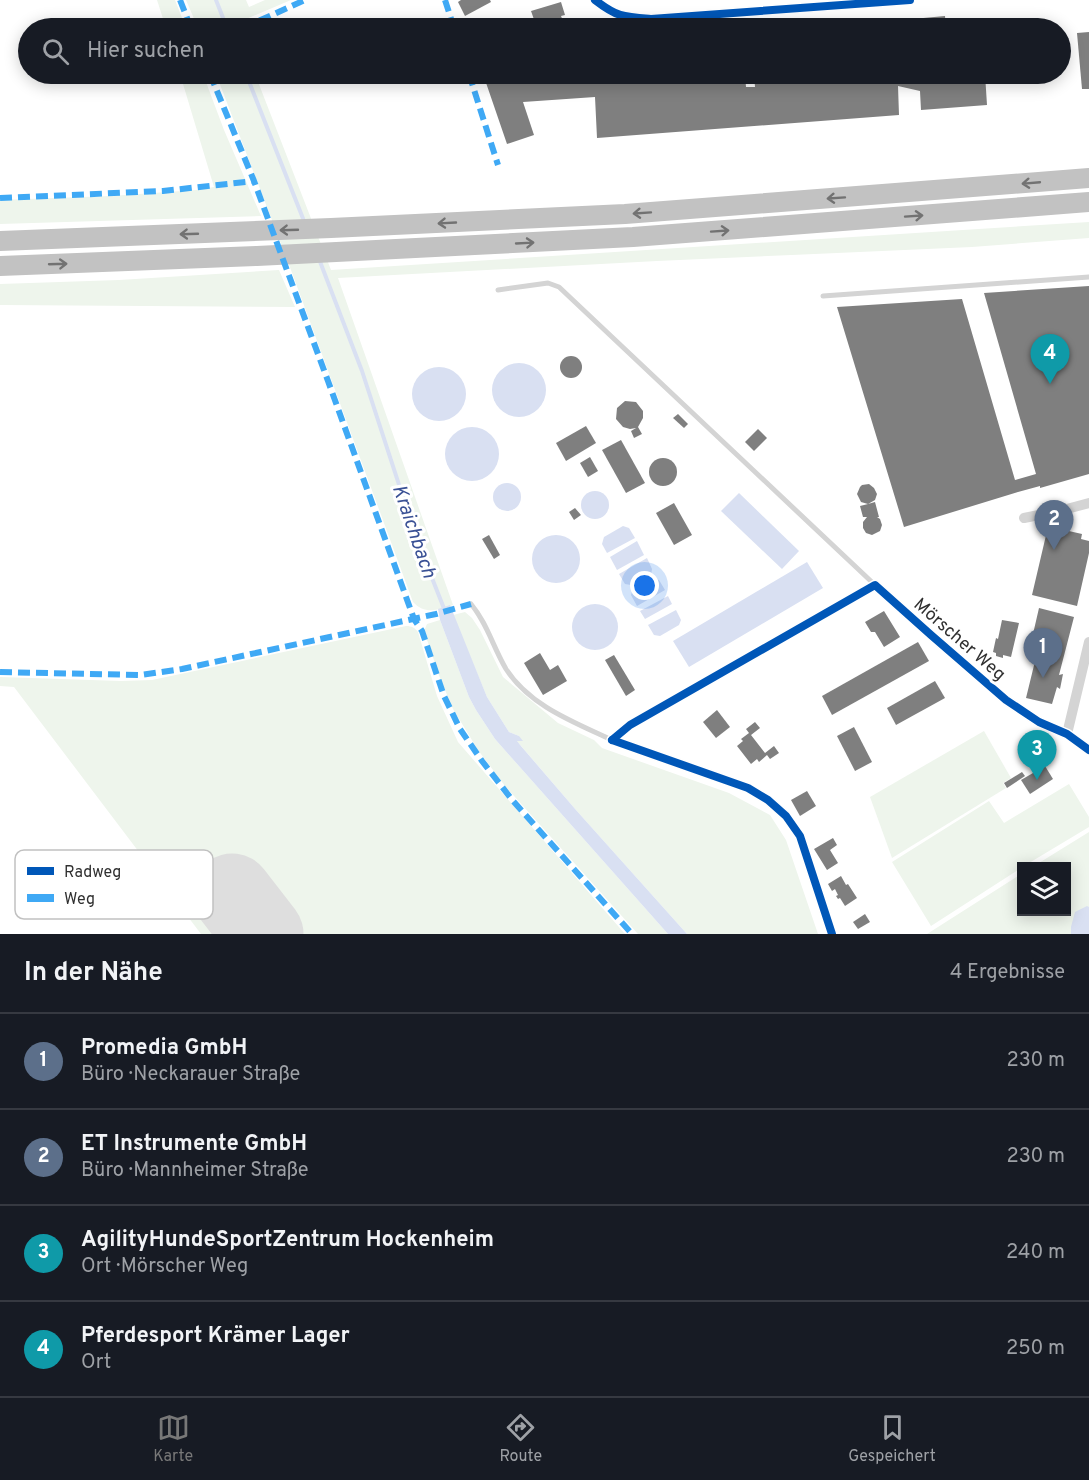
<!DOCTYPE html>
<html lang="de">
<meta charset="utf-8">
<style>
:root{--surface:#171b24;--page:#242831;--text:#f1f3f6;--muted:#9ea1a6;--line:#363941;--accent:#787878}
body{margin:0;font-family:Overpass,sans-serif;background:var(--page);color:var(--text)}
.controls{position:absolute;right:18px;bottom:18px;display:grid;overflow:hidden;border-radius:0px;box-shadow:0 3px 15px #0003}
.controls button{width:54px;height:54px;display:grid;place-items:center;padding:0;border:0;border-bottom:2px solid var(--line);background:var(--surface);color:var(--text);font:30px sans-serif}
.you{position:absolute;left:645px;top:586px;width:21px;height:21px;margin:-15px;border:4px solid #fff;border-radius:50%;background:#1a73e8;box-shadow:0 0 0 9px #1a73e833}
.badge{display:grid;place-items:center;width:39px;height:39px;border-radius:50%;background:var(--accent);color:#fff;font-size:20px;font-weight:700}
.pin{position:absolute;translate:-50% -50px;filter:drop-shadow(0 2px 3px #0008)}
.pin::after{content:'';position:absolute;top:32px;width:21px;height:18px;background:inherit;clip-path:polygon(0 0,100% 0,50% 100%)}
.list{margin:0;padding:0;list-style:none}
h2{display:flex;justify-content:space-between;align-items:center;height:78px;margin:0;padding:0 24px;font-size:26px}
h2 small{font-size:20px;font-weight:400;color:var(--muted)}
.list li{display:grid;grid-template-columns:39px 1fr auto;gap:18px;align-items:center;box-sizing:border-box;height:96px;padding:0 24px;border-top:2px solid var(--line)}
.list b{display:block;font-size:22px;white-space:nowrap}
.list p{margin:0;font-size:20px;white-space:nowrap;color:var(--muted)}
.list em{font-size:20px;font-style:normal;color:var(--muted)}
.icon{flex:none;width:33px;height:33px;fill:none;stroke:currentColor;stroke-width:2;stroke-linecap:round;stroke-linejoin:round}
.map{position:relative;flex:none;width:1089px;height:934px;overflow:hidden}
.search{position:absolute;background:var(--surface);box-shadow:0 3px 15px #0003;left:18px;right:18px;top:18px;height:66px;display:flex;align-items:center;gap:15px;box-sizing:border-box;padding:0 21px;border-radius:33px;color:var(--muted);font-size:22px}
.sheet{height:462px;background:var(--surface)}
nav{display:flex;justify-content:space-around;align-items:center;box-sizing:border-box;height:84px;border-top:2px solid var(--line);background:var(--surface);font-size:16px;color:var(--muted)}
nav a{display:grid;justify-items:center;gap:3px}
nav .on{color:var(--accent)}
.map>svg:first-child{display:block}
.green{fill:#eef5ec}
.water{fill:#d9e0f2}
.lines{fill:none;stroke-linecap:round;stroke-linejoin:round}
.stream{stroke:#d9e0f2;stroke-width:4}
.runway{stroke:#dedede;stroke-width:81}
.building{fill:#7f7f7f}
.service{stroke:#d4d4d4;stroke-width:5}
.minor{stroke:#d4d4d4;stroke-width:10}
.motorway{stroke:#c2c2c2;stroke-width:20}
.quiet{stroke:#3fa9f5;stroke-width:6;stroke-dasharray:12 6;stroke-linecap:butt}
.cycleway-casing{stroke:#fff;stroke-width:11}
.cycleway{stroke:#0057b8;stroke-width:8}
.oneway{stroke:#727272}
.labels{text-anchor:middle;stroke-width:6;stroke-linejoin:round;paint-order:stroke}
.street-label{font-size:18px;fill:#303030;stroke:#fff}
.water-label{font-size:20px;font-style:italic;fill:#3a5195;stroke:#fff}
.key{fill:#fff;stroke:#c1c1c1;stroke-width:1.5}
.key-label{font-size:16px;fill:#303030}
</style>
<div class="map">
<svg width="1089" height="934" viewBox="0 0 1089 934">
<rect width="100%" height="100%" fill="#fff"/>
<g class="green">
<path d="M 157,0 L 175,0 L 186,28 L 166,28 Z"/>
<path d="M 186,0 L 246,0 L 249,7 L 265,0 L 291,0 L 225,28 L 198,28 Z"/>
<path d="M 180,74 L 203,74 L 224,130 L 261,216 L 0,224 L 0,200 L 110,196 L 196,190 L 214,187 Z"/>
<path d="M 216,74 L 255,74 L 331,270 L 1089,222 L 1089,238 L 972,247 L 657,261 L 338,278 L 453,605 C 438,610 425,615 413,602 L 291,270 Z"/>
<path d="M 279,270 L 295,307 L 0,305 L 0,284 L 119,280 Z"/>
<path d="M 465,612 L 472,618 L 480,630 L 503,677 L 558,723 L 594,740 L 602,748 L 729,793 L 770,815 L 786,840 L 818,934 L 687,934 L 576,810 L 516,740 L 519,736 L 509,732 L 487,697 L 453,615 Z"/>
<path d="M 440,620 L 469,697 L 476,710 L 495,739 L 668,934 L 638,934 L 505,786 L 478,750 L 453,709 L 440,678 L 424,631 L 427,624 Z"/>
<path d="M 406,626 C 412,626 415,628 418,632 L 437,696 L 458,742 L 625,934 L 201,934 L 14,687 L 0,686 L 0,677 L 121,681 L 152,680 Z"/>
<path d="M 984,731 L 1011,778 L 1003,783 L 1006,788 L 892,858 L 870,797 Z"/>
<path d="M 1069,784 L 1089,817 L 1089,827 L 1024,866 L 1022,866 L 1021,868 L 931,926 L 892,862 L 989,801 L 1004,823 Z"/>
<path d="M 1089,832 L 1089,934 L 927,934 L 1021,874 L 1022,912 L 1066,912 L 1066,866 L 1034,866 Z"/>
</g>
<g class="water">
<circle cx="519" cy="390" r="27"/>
<circle cx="439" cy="394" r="27"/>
<circle cx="472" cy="454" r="27"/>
<circle cx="507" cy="497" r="14"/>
<circle cx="595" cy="505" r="14"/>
<path d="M 739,493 L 799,551 L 782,569 L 721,511 Z"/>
<path d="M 623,526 L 629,528 L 635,538 L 607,553 L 602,544 L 604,537 Z"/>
<circle cx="556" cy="559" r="24"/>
<path d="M 637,541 L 644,555 L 617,570 L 610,557 Z"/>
<path d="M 647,558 L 652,569 L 651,575 L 631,585 L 625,584 L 619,574 Z"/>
<path d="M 807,562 L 823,588 L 689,667 L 673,641 Z"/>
<path d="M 652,578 L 659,580 L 665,590 L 637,606 L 631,595 L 633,589 Z"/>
<path d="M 668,596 L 672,604 L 645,619 L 640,611 Z"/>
<circle cx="595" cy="627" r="23"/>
<path d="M 450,605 L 487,697 L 509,732 L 519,736 L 523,741 L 517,741 L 521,746 L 576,810 L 687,934 L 668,934 L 495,739 L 476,710 L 469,697 L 440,620 L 438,609 Z"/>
<path d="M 676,610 L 681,620 L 679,625 L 660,636 L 654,635 L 648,625 Z"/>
<path d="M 1087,906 L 1089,907 L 1089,934 L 1071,934 L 1071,927 L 1075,912 Z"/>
</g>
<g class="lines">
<g class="stream">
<path d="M 216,0 L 227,28"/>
<path d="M 246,74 L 304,221"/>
<path d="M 319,259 L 362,371 L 417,540 L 445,611"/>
</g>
<path class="runway" d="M 232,894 L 263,934"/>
</g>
<g class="building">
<path d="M 461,0 L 490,0 L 491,2 L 465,16 L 458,2 Z"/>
<path d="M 561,2 L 565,15 L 561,16 L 565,26 L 569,24 L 570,28 L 537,28 L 531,11 Z"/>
<path d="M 945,16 L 946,28 L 891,28 L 891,21 Z"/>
<path d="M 992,18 L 993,28 L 963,28 L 963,20 Z"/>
<path d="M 828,22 L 828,25 L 850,24 L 851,28 L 810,28 L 810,27 L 823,26 L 822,23 Z"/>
<path d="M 1089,32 L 1089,89 L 1082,89 L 1077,33 Z"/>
<path d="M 483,74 L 745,74 L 746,87 L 755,87 L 754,74 L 887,74 L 887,76 L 895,76 L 895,74 L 985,74 L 987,105 L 921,110 L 920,91 L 898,86 L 899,115 L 597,138 L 595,97 L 523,102 L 534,135 L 507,144 Z"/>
<path d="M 1089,286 L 1089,474 L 1040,488 L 1040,486 L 1018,492 L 904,527 L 837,307 L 962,299 L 1015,480 L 1036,474 L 984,293 Z"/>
<circle cx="571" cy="367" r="11"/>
<path d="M 625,401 L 636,402 L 643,411 L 643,418 L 638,427 L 642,434 L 634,438 L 631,431 L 636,428 L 630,429 L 623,427 L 616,419 L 617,408 Z"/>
<path d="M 678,414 L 688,424 L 684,428 L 673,418 Z"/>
<path d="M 586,426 L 596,443 L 566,461 L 556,443 Z"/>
<path d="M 758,429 L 767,438 L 754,451 L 745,442 Z"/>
<path d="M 621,440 L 645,483 L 626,493 L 602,450 Z"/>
<path d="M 590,457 L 598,471 L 588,477 L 580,463 Z"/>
<circle cx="663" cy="472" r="14"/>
<path d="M 869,484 L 874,488 L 877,494 L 875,500 L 868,504 L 875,502 L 879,517 L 877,517 L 880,519 L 882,525 L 880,531 L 872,535 L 866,533 L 863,528 L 863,522 L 867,517 L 863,517 L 860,506 L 868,504 L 861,502 L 857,494 L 860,487 L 862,485 Z"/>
<path d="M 674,503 L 692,535 L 674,545 L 656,513 Z"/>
<path d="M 575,508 L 581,515 L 574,520 L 569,512 Z"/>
<path d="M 1060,529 L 1082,534 L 1081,539 L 1089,541 L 1089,553 L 1077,606 L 1032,595 L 1047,531 L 1059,534 Z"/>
<path d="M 489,535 L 500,555 L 494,559 L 482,539 Z"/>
<path d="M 1039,608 L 1074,617 L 1059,675 L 1063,674 L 1060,689 L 1057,687 L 1052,704 L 1026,698 L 1038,649 L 1030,647 Z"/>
<path d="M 884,611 L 900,637 L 884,647 L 875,632 L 871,632 L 865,622 Z"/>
<path d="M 1002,620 L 1019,623 L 1011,657 L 1003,655 L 1003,658 L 996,656 L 996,653 L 993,652 L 996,638 L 998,639 Z"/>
<path d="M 918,642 L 929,661 L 832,715 L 822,696 Z"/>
<path d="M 540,653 L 550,670 L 558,665 L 567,681 L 543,695 L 524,663 Z"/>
<path d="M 614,655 L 635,690 L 626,696 L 605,660 Z"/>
<path d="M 935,681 L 945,698 L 896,725 L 887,708 Z"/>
<path d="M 717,710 L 730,727 L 716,738 L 703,722 Z"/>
<path d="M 755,722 L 760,728 L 751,735 L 765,753 L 774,746 L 779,753 L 770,759 L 767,755 L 759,762 L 757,759 L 751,764 L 737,746 L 743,741 L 741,739 L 749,733 L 746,729 Z"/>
<path d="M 854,727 L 872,762 L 855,771 L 837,736 Z"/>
<path d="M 1031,740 L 1035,747 L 1043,742 L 1051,754 L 1033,765 L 1021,746 Z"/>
<path d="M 1045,766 L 1053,779 L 1030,794 L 1021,780 Z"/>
<path d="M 1022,772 L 1025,776 L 1007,788 L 1004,783 Z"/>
<path d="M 807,791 L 816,806 L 800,816 L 791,800 Z"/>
<path d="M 833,838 L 837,845 L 830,850 L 838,863 L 827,870 L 814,849 Z"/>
<path d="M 841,876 L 846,885 L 848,884 L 857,898 L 845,906 L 840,898 L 838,899 L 836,896 L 838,895 L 835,889 L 832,891 L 828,884 Z"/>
<path d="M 865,914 L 870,922 L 858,929 L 853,922 Z"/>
</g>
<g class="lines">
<g class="service">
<path d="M 498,290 L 548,283 L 559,287 L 875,585"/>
<path d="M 823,296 L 1089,277"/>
<path d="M 471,604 C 487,623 493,647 506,669 C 530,706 574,722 612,740"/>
</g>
<g class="minor">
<path d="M 595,0 C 617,17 623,17 651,19 L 910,0"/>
<path d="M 1024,518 L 1063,510 L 1089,503"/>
<path d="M 1067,734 L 1089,642"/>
<path d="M 612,740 L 630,725 L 875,585 L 931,635 L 1006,700 L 1039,722 L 1067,734 L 1089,750"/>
<path d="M 612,740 L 748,788 L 768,800 L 786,816 L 800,836 L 832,934"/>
</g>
<g class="motorway">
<path d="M 0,241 L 331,228 L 625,214 L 1089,178"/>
<path d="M 0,266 L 257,256 L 633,237 L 1089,202"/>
</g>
<g class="quiet">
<path d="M 180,0 L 191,28"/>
<path d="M 445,0 L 454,28"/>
<path d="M 243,28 L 305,0"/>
<path d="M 210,74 L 254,181 L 328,381 L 414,619 L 422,631 L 444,696 L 460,729 L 482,761 L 513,801 L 632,934"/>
<path d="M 469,74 L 498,165"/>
<path d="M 0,198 L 163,191 L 254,181"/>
<path d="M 0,672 L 141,675 L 182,669 L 436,614 L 471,604"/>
</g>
<defs>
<g id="cycleway">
<path d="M 595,0 C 617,17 623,17 651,19 L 910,0"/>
<path d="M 612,740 L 630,725 L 875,585 L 931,635 L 1006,700 L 1039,722 L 1067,734 L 1089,750"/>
<path d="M 612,740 L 748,788 L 768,800 L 786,816 L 800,836 L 832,934"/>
</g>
</defs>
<use href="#cycleway" class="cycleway-casing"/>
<use href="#cycleway" class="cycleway"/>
</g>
<defs><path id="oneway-shaft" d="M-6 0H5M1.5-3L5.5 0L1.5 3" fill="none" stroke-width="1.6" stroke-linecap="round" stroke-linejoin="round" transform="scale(1.5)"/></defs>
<g class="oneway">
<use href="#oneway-shaft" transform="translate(1031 183) rotate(175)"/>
<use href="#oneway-shaft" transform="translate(836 198) rotate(176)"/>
<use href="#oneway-shaft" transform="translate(642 213) rotate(176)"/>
<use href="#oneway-shaft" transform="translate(914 216) rotate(-4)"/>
<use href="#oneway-shaft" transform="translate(447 223) rotate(177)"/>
<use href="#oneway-shaft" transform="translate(289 230) rotate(178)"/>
<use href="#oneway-shaft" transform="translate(720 231) rotate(-4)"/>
<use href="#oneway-shaft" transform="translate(189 234) rotate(178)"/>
<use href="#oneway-shaft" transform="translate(525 243) rotate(-3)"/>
<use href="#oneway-shaft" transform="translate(58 264) rotate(-2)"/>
</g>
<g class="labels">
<g class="street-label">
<text transform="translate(960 639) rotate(41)" y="6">Mörscher Weg</text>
</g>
<g class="water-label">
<text transform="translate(415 531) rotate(71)" y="7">Kraichbach</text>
</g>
</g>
<rect x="15" y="850" width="198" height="69" rx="9" class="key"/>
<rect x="27" y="867" width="27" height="8" fill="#0057b8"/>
<rect x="27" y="894" width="27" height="8" fill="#3fa9f5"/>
<g class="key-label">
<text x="64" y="877">Radweg</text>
<text x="64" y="904">Weg</text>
</g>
</svg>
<div class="controls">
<button><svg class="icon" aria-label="layers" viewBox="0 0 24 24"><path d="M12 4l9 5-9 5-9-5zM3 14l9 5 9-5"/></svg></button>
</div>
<div class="you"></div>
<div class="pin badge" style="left:1043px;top:678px;background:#5c6f8a">1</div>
<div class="pin badge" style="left:1054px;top:550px;background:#5c6f8a">2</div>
<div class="pin badge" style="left:1037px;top:780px;background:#0f9aa8">3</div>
<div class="pin badge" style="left:1050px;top:384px;background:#0f9aa8">4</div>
<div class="search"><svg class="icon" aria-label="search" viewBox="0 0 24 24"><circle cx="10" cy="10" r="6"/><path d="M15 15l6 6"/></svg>Hier suchen</div>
</div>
<section class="sheet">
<h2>In der Nähe<small>4 Ergebnisse</small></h2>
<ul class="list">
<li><span class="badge" style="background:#5c6f8a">1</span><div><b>Promedia GmbH</b><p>Büro · Neckarauer Straße</p></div><em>230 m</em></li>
<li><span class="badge" style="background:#5c6f8a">2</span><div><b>ET Instrumente GmbH</b><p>Büro · Mannheimer Straße</p></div><em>230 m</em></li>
<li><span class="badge" style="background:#0f9aa8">3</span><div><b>AgilityHundeSportZentrum Hockenheim</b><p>Ort · Mörscher Weg</p></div><em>240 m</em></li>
<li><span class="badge" style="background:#0f9aa8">4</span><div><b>Pferdesport Krämer Lager</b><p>Ort</p></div><em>250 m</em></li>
</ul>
</section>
<nav>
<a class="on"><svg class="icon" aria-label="map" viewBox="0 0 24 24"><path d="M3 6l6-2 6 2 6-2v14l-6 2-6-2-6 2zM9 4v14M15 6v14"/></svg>Karte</a>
<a><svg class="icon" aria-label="directions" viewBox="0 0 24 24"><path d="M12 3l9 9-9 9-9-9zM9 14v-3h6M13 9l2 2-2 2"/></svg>Route</a>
<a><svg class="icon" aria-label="saved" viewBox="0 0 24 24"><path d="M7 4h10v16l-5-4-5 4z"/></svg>Gespeichert</a>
</nav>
